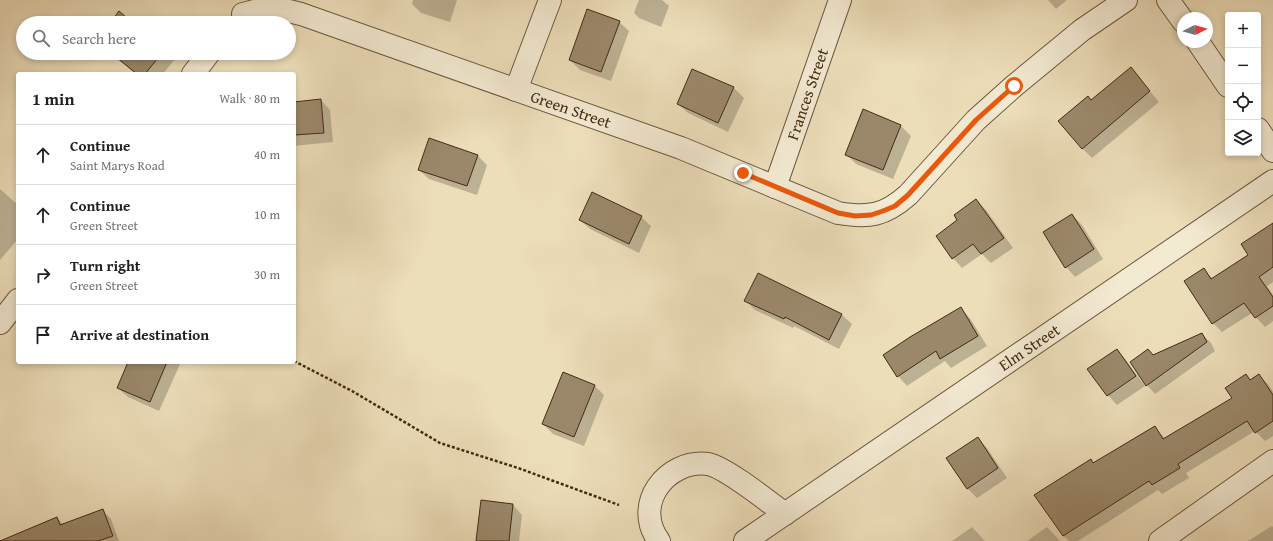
<!DOCTYPE html>
<meta charset="utf-8">
<style>
:root{--surface:#fff;--page:#f6f6f6;--text:#202124;--muted:#757577;--line:#e0e0e0}
body{margin:0;font-family:"Gentium Book Plus",serif;background:var(--page);color:var(--text)}
.controls{position:absolute;right:12px;top:12px;display:grid;overflow:hidden;border-radius:4px;box-shadow:0 2px 6px #0003}
.controls button{width:36px;height:36px;display:grid;place-items:center;padding:0;border:0;border-bottom:1px solid var(--line);background:var(--surface);color:var(--text);font:20px sans-serif}
.compass{position:absolute;left:1177px;top:12px;width:36px;height:36px;border-radius:50%;background:var(--surface);box-shadow:0 2px 6px #0003;rotate:85deg}
.stop{position:absolute;width:12px;height:12px;margin:-9px;border:3px solid #ea580c;border-radius:50%;background:#fff}
.stop.end{background:#ea580c;border-color:#fff;box-shadow:0 1px 4px #0008}
.list{margin:0;padding:0;list-style:none}
h2{display:flex;justify-content:space-between;align-items:center;height:52px;margin:0;padding:0 16px;font-size:17px}
h2 small{font-size:13px;font-weight:400;color:var(--muted)}
.list li{display:grid;grid-template-columns:26px 1fr auto;gap:12px;align-items:center;box-sizing:border-box;height:60px;padding:0 16px;border-top:1px solid var(--line)}
.list b{display:block;font-size:15px;white-space:nowrap}
.list p{margin:0;font-size:13px;white-space:nowrap;color:var(--muted)}
.list em{font-size:13px;font-style:normal;color:var(--muted)}
.icon{flex:none;width:22px;height:22px;fill:none;stroke:currentColor;stroke-width:2;stroke-linecap:round;stroke-linejoin:round}
.map{position:relative;flex:none;width:1273px;height:541px;overflow:hidden}
.search{position:absolute;background:var(--surface);box-shadow:0 2px 6px #0003;left:16px;top:16px;width:280px;height:44px;display:flex;align-items:center;gap:10px;box-sizing:border-box;padding:0 14px;border-radius:22px;color:var(--muted);font-size:15px}
.panel{position:absolute;background:var(--surface);box-shadow:0 2px 6px #0003;left:16px;top:72px;width:280px;height:292px;border-radius:4px}
.map>svg:first-child{display:block}
.shadow{fill:#0003}
.building{fill:#9b886b;stroke:#422b15}
.lines{fill:none;stroke-linecap:round;stroke-linejoin:round}
.minor-casing{stroke:#6d583e;stroke-width:24}
.path{stroke:#422b15;stroke-width:2.5;stroke-dasharray:3 2;stroke-linecap:butt}
.minor{stroke:#f3ead2;stroke-width:22}
.route{stroke:#ea580c;stroke-width:5}
.labels{text-anchor:middle;stroke-width:3;stroke-linejoin:round;paint-order:stroke}
.street-label{font-size:16px;fill:#422b15;stroke:#f3ead2}
</style>
<div class="map">
<svg width="1273" height="541" viewBox="0 0 1273 541">
<rect width="100%" height="100%" fill="#eddeba"/>
<filter id="stains"><feTurbulence type="fractalNoise" baseFrequency=".005" numOctaves="4"/><feColorMatrix values="0 0 0 0 .2 0 0 0 0 .09 0 0 0 0 .02 0 0 0 .5 -.17"/></filter>
<radialGradient id="worn" r=".72"><stop offset=".6" stop-color="#630" stop-opacity="0"/><stop offset="1" stop-color="#630" stop-opacity=".3"/></radialGradient>
<g class="shadow">
<path d="M 413,0 L 457,0 L 450,22 L 421,13 L 412,4 Z"/>
<path d="M 639,0 L 662,0 L 669,6 L 661,27 L 639,18 L 634,13 Z"/>
<path d="M 1048,0 L 1067,0 L 1056,9 Z"/>
<path d="M 619,22 L 629,31 L 611,81 L 580,70 L 570,60 Z"/>
<path d="M 110,53 L 168,53 L 175,59 L 163,74 L 136,74 Z"/>
<path d="M 1131,69 L 1159,102 L 1092,158 L 1082,148 L 1092,101 Z"/>
<path d="M 693,70 L 734,88 L 744,98 L 728,132 L 688,113 L 678,104 Z"/>
<path d="M 321,100 L 330,110 L 333,142 L 294,146 L 294,103 Z"/>
<path d="M 864,111 L 901,126 L 911,136 L 893,179 L 856,164 L 846,154 Z"/>
<path d="M 477,155 L 487,165 L 477,195 L 429,179 L 419,170 Z"/>
<path d="M 0,189 L 18,205 L 18,239 L 0,260 Z"/>
<path d="M 976,200 L 986,210 L 1013,248 L 991,263 L 982,254 L 962,268 L 953,258 L 959,220 Z"/>
<path d="M 1072,215 L 1082,225 L 1103,259 L 1075,277 L 1066,267 Z"/>
<path d="M 641,217 L 651,226 L 639,253 L 590,229 L 580,220 Z"/>
<path d="M 1273,224 L 1273,282 L 1267,286 L 1273,295 L 1273,321 L 1265,327 L 1252,313 L 1222,332 L 1213,323 L 1186,282 L 1204,270 L 1213,279 L 1249,255 Z"/>
<path d="M 758,274 L 842,315 L 852,324 L 839,349 L 794,326 L 793,328 L 755,310 L 746,301 Z"/>
<path d="M 960,308 L 970,318 L 987,346 L 951,368 L 945,361 L 907,386 L 898,376 Z"/>
<path d="M 1202,334 L 1211,343 L 1215,351 L 1155,394 L 1147,385 Z"/>
<path d="M 1117,350 L 1126,360 L 1145,386 L 1117,405 L 1108,395 Z"/>
<path d="M 130,362 L 181,362 L 159,411 L 128,397 L 118,388 Z"/>
<path d="M 1259,375 L 1268,384 L 1273,392 L 1273,436 L 1265,441 L 1255,431 L 1186,473 L 1189,478 L 1162,494 L 1158,490 L 1078,541 L 1069,541 L 1063,535 L 1091,460 L 1094,463 L 1155,428 L 1166,439 L 1233,398 L 1246,376 L 1251,381 Z"/>
<path d="M 595,386 L 604,395 L 584,446 L 553,434 L 543,424 Z"/>
<path d="M 977,438 L 987,448 L 1007,478 L 977,498 L 968,489 Z"/>
<path d="M 513,505 L 522,515 L 519,541 L 477,541 Z"/>
<path d="M 103,511 L 111,519 L 119,541 L 19,541 L 57,518 L 64,525 Z"/>
<path d="M 1272,526 L 1273,527 L 1273,541 L 1248,541 Z"/>
<path d="M 972,527 L 985,541 L 952,541 Z"/>
<path d="M 1047,527 L 1060,541 L 1027,541 Z"/>
</g>
<g class="building">
<path d="M 587,9 L 620,21 L 601,72 L 569,60 Z"/>
<path d="M 119,11 L 133,23 L 110,23 Z"/>
<path d="M 111,53 L 162,53 L 145,74 L 137,74 Z"/>
<path d="M 1131,67 L 1150,91 L 1082,149 L 1058,121 L 1088,96 L 1091,100 Z"/>
<path d="M 692,69 L 734,87 L 718,123 L 677,104 Z"/>
<path d="M 321,99 L 324,133 L 294,135 L 294,102 Z"/>
<path d="M 863,109 L 901,125 L 883,170 L 845,155 Z"/>
<path d="M 429,138 L 478,155 L 467,186 L 418,170 Z"/>
<path d="M 592,192 L 642,216 L 629,244 L 579,220 Z"/>
<path d="M 976,199 L 1004,238 L 981,254 L 973,244 L 952,259 L 936,236 L 957,220 L 954,215 Z"/>
<path d="M 1072,214 L 1094,249 L 1065,268 L 1043,232 Z"/>
<path d="M 1273,223 L 1273,267 L 1259,277 L 1273,297 L 1273,306 L 1255,318 L 1244,303 L 1212,324 L 1184,281 L 1204,268 L 1211,279 L 1248,255 L 1241,244 Z"/>
<path d="M 758,273 L 842,314 L 829,340 L 785,317 L 784,319 L 744,301 Z"/>
<path d="M 961,307 L 978,336 L 940,359 L 936,351 L 897,377 L 883,355 L 910,337 Z"/>
<path d="M 1202,333 L 1207,342 L 1146,386 L 1130,362 L 1148,349 L 1153,355 Z"/>
<path d="M 1117,349 L 1136,376 L 1107,396 L 1087,369 Z"/>
<path d="M 128,362 L 167,362 L 150,402 L 117,388 Z"/>
<path d="M 563,372 L 595,385 L 574,437 L 542,424 Z"/>
<path d="M 1246,374 L 1250,380 L 1259,374 L 1273,395 L 1273,421 L 1255,433 L 1247,421 L 1178,464 L 1180,468 L 1152,485 L 1149,481 L 1063,536 L 1034,495 L 1091,459 L 1093,463 L 1155,426 L 1163,439 L 1232,398 L 1225,388 Z"/>
<path d="M 978,437 L 998,468 L 967,489 L 946,458 Z"/>
<path d="M 481,500 L 513,504 L 509,541 L 476,541 Z"/>
<path d="M 103,509 L 113,536 L 98,541 L 0,541 L 57,517 L 60,525 Z"/>
</g>
<g class="lines">
<defs>
<g id="minor">
<path d="M 1168,0 L 1183,21"/>
<path d="M 243,14 L 262,9 L 281,9 L 301,14 L 681,148 L 838,213 C 869,218 884,216 908,195 L 976,120 L 1014,86 L 1082,30 L 1126,0"/>
<path d="M 1198,42 L 1228,86"/>
<path d="M 193,74 L 209,53"/>
<path d="M 516,90 L 550,0"/>
<path d="M 1258,129 L 1273,151"/>
<path d="M 775,187 L 840,0"/>
<path d="M 0,323 L 18,300"/>
<path d="M 659,541 C 632,505 666,459 708,464 C 725,467 769,502 785,514"/>
<path d="M 745,541 L 1273,181"/>
<path d="M 1160,541 L 1273,461"/>
</g>
</defs>
<use href="#minor" class="minor-casing"/>
<path class="path" d="M 294,361 L 352,391 L 440,443 L 518,468 L 619,505"/>
<use href="#minor" class="minor"/>
</g>
<g class="lines">
<path class="route" d="M 743,173 L 838,213 L 855,216 L 871,215 L 883,211 L 895,206 L 908,195 L 976,120 L 1014,86"/>
</g>
<g class="labels">
<g class="street-label">
<text transform="translate(807 94) rotate(-71)" y="6">Frances Street</text>
<text transform="translate(571 109) rotate(19)" y="6">Green Street</text>
<text transform="translate(1029 347) rotate(-34)" y="6">Elm Street</text>
</g>
</g>
<rect width="100%" height="100%" filter="url(#stains)"/>
<rect width="100%" height="100%" fill="url(#worn)"/>
</svg>
<div class="controls">
<button>+</button>
<button>−</button>
<button><svg class="icon" aria-label="locate" viewBox="0 0 24 24"><circle cx="12" cy="12" r="6"/><path d="M12 2v4M12 18v4M2 12h4M18 12h4"/></svg></button>
<button><svg class="icon" aria-label="layers" viewBox="0 0 24 24"><path d="M12 4l9 5-9 5-9-5zM3 14l9 5 9-5"/></svg></button>
</div>
<svg class="compass" viewBox="-18 -18 36 36"><path d="M0-13l5 13h-10z" fill="#e53935"/><path d="M0 13l5-13h-10z" fill="#757577"/></svg>
<div class="stop" style="left:1014px;top:86px"></div>
<div class="stop end" style="left:743px;top:173px"></div>
<div class="search"><svg class="icon" aria-label="search" viewBox="0 0 24 24"><circle cx="10" cy="10" r="6"/><path d="M15 15l6 6"/></svg>Search here</div>
<section class="panel">
<h2>1 min<small>Walk · 80 m</small></h2>
<ul class="list">
<li><svg class="icon" aria-label="ahead" viewBox="0 0 24 24"><path d="M12 20V5M6 11l6-6 6 6"/></svg><div><b>Continue</b><p>Saint Marys Road</p></div><em>40 m</em></li>
<li><svg class="icon" aria-label="ahead" viewBox="0 0 24 24"><path d="M12 20V5M6 11l6-6 6 6"/></svg><div><b>Continue</b><p>Green Street</p></div><em>10 m</em></li>
<li><svg class="icon" aria-label="right" viewBox="0 0 24 24"><path d="M7 20v-9h11M14 6l5 5-5 5"/></svg><div><b>Turn right</b><p>Green Street</p></div><em>30 m</em></li>
<li><svg class="icon" aria-label="arrive" viewBox="0 0 24 24"><path d="M6 21V4h12l-3 4 3 4H6"/></svg><div><b>Arrive at destination</b></div></li>
</ul>
</section>
</div>
